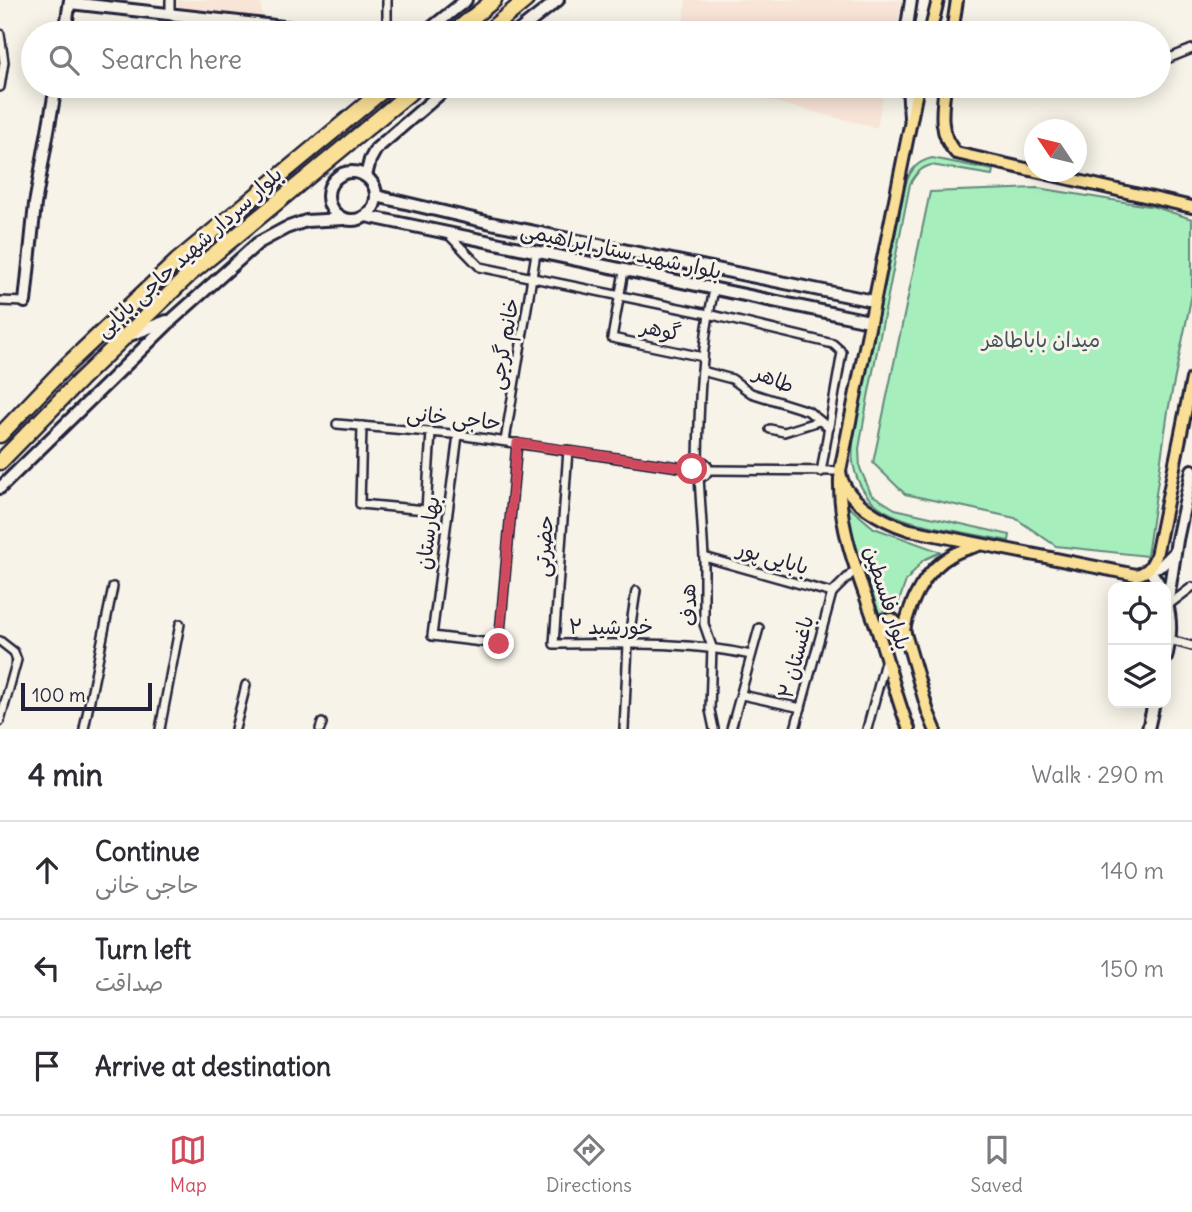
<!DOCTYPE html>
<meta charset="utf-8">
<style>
:root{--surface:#fff;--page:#f7f7f7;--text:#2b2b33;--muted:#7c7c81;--line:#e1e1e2;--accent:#d1495b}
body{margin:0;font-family:Delius,"Playpen Sans Arabic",sans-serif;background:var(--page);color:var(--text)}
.controls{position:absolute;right:21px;bottom:21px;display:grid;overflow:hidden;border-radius:14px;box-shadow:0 4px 18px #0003}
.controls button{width:63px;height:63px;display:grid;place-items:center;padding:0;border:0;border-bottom:2px solid var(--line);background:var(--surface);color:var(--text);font:35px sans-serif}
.compass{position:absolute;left:1024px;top:119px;width:63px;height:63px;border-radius:50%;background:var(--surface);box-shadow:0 4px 18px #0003;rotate:305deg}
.scale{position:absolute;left:21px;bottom:18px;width:131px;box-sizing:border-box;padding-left:7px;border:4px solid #22223b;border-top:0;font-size:19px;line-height:24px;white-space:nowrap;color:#22223b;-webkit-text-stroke:5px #f7f3e8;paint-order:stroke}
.stop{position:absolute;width:21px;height:21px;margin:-16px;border:5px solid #d1495b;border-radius:50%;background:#fff}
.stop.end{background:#d1495b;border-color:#fff;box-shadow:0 2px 7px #0008}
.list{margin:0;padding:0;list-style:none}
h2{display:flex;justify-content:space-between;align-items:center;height:91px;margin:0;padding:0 28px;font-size:30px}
h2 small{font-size:23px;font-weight:400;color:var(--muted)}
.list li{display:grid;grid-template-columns:46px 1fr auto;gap:21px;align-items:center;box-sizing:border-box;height:98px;padding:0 28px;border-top:2px solid var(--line)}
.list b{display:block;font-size:26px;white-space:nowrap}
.list p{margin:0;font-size:23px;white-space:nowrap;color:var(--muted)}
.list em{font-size:23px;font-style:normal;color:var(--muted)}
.icon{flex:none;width:38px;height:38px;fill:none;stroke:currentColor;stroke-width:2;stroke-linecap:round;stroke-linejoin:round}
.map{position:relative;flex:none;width:1192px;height:729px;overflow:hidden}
.search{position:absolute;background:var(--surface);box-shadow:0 4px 18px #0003;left:21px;right:21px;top:21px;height:77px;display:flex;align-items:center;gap:18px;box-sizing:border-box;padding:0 24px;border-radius:38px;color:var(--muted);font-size:26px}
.sheet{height:385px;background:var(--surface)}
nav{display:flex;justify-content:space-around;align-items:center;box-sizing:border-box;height:98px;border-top:2px solid var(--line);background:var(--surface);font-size:19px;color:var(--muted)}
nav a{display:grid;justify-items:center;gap:4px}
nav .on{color:var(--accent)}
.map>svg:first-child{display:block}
.built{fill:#f9e5d8}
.green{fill:#a6efbd;stroke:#64887c;stroke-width:2}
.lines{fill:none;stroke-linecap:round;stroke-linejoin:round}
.street-casing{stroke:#22223b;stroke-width:12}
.secondary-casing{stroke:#22223b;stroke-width:16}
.primary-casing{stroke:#22223b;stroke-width:16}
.highway-casing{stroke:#22223b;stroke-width:19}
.street{stroke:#f7f3e8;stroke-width:7}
.secondary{stroke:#f7f3e8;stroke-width:10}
.primary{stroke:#fadf96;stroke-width:10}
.highway{stroke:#fadf96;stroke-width:14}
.route{stroke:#d1495b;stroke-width:9}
.labels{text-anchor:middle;stroke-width:6;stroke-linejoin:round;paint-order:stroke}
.street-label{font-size:21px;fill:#22223b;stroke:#f7f3e8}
.park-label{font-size:21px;fill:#43555c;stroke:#f7f3e8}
</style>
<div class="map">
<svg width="1192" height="729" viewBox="0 0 1192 729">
<rect width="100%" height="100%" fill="#f7f3e8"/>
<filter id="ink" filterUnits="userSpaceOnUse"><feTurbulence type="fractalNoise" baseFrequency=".0143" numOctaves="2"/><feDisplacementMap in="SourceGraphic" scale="14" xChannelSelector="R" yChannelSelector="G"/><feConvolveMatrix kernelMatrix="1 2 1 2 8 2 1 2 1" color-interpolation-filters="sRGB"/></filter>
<g filter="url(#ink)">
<g class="built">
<path d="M 177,0 L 261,0 L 262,25 L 177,15 Z"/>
<path d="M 686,0 L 902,0 L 896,33 L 682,33 Z"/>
<path d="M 712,86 L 885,86 L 877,128 Z"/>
</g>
<g class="green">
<path d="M 932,158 L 993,170 L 992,175 L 931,165 C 920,168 916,174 910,184 L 868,397 L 859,449 L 860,468 L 871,494 L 895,509 L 1010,535 L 1009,541 C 988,537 966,533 945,529 C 902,520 861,513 853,462 C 851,450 854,436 856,424 L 906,183 C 911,169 917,162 932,158 Z"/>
<path d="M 1038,188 L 1155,207 L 1192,219 L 1192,294 L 1168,411 L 1147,556 L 1056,546 L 1015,518 L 905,494 L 873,463 L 930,192 Z"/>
<path d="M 849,507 L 874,528 L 941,552 L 923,560 L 906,581 L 896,610 L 887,609 L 877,615 L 849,526 Z"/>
</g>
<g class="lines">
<defs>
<g id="street">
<path d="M 170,0 L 170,14"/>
<path d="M 387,0 L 387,33"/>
<path d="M 0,34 L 4,62 L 0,87"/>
<path d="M 1162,61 L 1192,49"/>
<path d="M 449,235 L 480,267 L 708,314 L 833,344 L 842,352 L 821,472"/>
<path d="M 624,271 L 612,338 L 703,357"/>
<path d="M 0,301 L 25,302"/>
<path d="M 702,371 L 732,379 L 751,393 L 808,411 L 829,428"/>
<path d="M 337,424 L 452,434 L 692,469"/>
<path d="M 362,426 L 360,504 L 426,510 L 431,432"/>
<path d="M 770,429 L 784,432 L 819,421"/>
<path d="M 458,435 L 432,636 L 499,644 L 517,443"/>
<path d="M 505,441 L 536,253"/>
<path d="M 568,450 L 554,644 C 620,644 686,641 751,655"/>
<circle cx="700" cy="469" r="8"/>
<path d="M 698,462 C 699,404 701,346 714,290"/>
<path d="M 708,470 L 840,471"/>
<path d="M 699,477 L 704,557 L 704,624 L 712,647 L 710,710 L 714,729"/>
<path d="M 704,557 L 832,593"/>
<path d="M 832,593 L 855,570"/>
<path d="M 1167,606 L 1192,587"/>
<path d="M 1170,640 L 1192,646"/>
<path d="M 0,641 L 14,652 L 17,660 L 0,721"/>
<path d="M 742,695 L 801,708"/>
<path d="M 84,729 L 113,587"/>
<path d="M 160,729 L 180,624"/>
<path d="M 235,729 L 246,685"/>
<path d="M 320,729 L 322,723"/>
<path d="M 624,729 L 628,644 L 636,591"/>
<path d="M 731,729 L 759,628"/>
<path d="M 795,729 L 832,593"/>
<path d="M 867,729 L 886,658"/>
</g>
<g id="secondary">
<path d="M 70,3 L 338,33"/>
<path d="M 65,33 L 70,0"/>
<path d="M 425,33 L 466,0"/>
<path d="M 516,33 L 558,0"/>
<path d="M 906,33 L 911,0"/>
<path d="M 908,86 L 910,118"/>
<circle cx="352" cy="196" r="24"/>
<path d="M 366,176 L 370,160 L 376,149 L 449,86"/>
<path d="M 376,196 L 491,223 L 873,301"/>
<path d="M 366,216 L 869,321"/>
<path d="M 25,302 L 35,204 L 56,86"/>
<path d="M 130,335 L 167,321"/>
<path d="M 0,488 L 174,318 L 258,243 L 286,228 L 306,221 L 344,219"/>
<path d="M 1161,587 L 1149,569 L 1162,565 L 1175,552"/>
<path d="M 1166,600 C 1172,621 1171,637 1166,658"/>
<path d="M 1167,606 L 1177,540 L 1192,470"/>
<path d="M 1148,729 L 1154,703"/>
</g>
<g id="primary">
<path d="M 930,33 L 938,0"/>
<path d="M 952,33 L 957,0"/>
<path d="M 918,86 L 840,471 C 843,501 884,522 910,530 L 1136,575 C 1148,572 1151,567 1156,556 L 1192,379"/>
<path d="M 945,86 C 942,110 938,134 956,153 L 1192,207"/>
<path d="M 840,478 C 838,533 862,583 879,635 C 890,666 896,699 909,729"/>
<path d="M 879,635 L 885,620 L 892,619 L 904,630"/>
<path d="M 935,729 L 928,712 L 904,630 C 910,601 925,570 952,555 C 960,550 971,548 979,545"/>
</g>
<g id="highway">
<path d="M 453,33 L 494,0"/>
<path d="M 486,33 L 526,0"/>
<path d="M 0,435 L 66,366 L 177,261 L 388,86"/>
<path d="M 0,462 L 80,380 L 189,275 L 418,86"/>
</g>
</defs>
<use href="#street" class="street-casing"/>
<use href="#secondary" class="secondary-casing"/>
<use href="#primary" class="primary-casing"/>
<use href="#highway" class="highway-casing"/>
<use href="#street" class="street"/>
<use href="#secondary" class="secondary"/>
<use href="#primary" class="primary"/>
<use href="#highway" class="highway"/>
</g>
</g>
<g class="lines" filter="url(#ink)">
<path class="route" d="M 499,644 L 517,443 L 692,469"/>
</g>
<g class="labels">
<g class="street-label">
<text transform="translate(621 251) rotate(12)" y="7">بلوار شهید ستار ابراهیمی</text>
<text transform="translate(189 252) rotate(-42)" y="7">بلوار سردار شهید حاجی بابایی</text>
<text transform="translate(661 330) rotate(12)" y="7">گوهر</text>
<text transform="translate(504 344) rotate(-80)" y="7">خانم گرجی</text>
<text transform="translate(774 379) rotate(22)" y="7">طاهر</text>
<text transform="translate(454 418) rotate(6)" y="7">حاجی خانی</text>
<text transform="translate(428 533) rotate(-83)" y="7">بهارستان</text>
<text transform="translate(544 546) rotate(-86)" y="7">حضرتی</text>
<text transform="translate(773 558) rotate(16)" y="7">بابایی پور</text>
<text transform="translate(887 598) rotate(72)" y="7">بلوار فلسطین</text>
<text transform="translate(689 605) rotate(-93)" y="7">هدف</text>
<text x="611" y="634">خورشید ۲</text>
<text transform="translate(796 657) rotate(-75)" y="7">باغستان ۲</text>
</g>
<g class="park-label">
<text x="1041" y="347">میدان باباطاهر</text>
</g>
</g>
</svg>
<div class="controls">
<button><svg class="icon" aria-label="locate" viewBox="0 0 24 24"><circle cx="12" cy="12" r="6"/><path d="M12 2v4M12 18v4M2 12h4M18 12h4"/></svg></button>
<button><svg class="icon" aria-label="layers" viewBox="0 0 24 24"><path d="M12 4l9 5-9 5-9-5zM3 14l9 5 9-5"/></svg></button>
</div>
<svg class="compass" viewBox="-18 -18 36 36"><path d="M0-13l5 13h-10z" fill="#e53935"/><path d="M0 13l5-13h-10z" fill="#7c7c81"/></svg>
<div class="scale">100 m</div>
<div class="stop" style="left:692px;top:469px"></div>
<div class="stop end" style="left:499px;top:644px"></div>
<div class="search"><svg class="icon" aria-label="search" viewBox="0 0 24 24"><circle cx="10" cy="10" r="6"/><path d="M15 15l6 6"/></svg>Search here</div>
</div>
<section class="sheet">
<h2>4 min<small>Walk · 290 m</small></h2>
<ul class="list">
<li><svg class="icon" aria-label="ahead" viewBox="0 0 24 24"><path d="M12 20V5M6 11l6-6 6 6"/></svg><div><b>Continue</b><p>حاجی خانی</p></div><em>140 m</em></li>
<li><svg class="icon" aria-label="left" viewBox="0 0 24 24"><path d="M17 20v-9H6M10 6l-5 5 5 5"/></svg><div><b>Turn left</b><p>صداقت</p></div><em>150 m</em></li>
<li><svg class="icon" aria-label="arrive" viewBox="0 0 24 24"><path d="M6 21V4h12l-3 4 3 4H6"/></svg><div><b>Arrive at destination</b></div></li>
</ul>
</section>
<nav>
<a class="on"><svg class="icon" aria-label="map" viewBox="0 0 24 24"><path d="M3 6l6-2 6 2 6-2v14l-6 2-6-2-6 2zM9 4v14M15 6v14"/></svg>Map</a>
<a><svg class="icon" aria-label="directions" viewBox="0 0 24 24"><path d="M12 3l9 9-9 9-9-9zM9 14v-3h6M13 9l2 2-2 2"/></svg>Directions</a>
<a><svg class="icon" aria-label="saved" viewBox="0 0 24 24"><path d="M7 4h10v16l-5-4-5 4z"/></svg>Saved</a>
</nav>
